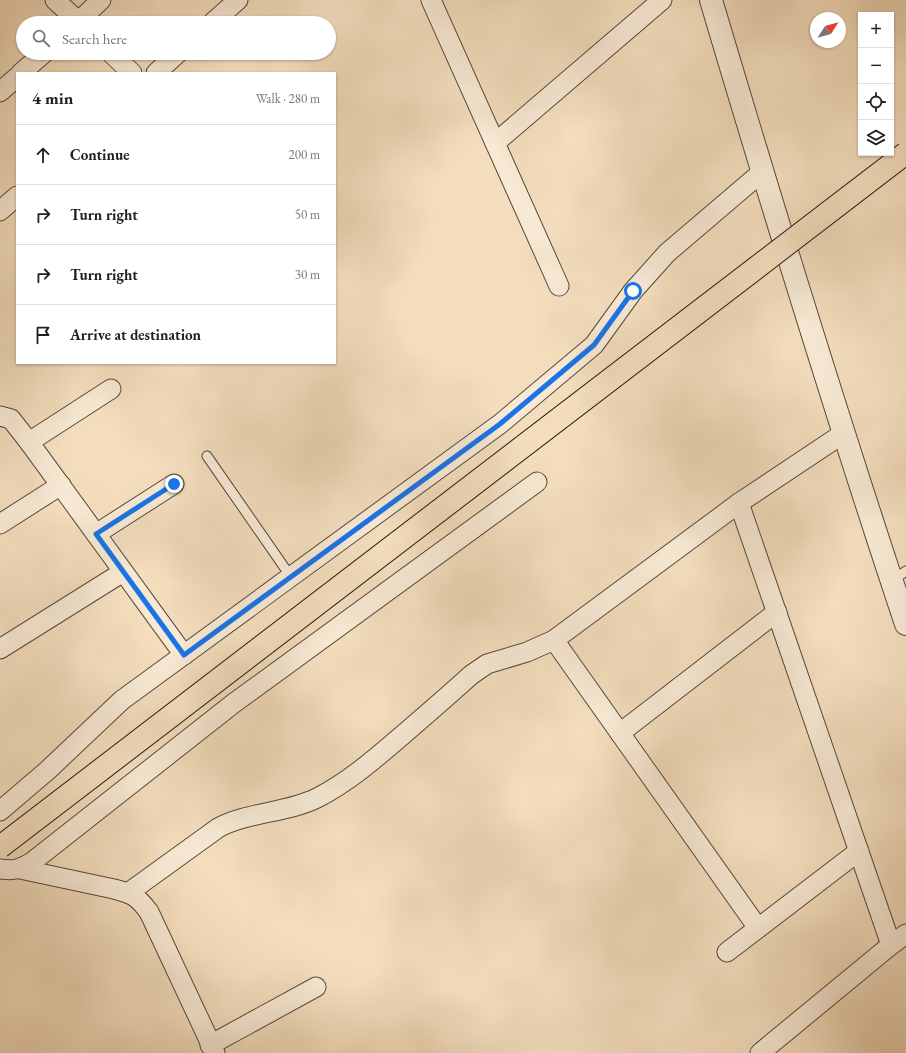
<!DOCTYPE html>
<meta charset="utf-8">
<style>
:root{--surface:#fff;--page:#f6f6f6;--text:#222;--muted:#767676;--line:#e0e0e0}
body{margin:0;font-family:"EB Garamond",serif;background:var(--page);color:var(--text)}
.controls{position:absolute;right:12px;top:12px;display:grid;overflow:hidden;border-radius:0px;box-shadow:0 1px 3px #0004}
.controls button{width:36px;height:36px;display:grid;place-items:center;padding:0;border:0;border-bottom:1px solid var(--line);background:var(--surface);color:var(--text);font:20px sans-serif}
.compass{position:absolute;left:810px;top:12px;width:36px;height:36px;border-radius:50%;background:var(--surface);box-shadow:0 1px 3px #0004;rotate:54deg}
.stop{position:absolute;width:12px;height:12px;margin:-9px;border:3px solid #1a73e8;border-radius:50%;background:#fff}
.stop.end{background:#1a73e8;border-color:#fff;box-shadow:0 1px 4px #0008}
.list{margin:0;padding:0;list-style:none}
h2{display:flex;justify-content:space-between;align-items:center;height:52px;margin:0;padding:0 16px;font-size:17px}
h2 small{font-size:13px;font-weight:400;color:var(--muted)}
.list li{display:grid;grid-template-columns:26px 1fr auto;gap:12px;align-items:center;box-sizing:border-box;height:60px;padding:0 16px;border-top:1px solid var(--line)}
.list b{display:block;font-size:15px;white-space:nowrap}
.list em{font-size:13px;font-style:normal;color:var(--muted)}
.icon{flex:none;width:22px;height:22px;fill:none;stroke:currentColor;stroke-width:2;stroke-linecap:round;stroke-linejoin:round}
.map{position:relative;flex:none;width:906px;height:1053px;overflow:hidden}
.search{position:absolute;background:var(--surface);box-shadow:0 1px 3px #0004;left:16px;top:16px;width:320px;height:44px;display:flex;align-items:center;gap:10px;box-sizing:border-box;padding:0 14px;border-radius:22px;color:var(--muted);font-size:15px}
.panel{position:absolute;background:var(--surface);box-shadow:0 1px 3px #0004;left:16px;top:72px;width:320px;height:292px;border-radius:0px}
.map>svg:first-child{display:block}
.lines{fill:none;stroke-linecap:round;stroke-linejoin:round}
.service-casing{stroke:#56483b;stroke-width:11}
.minor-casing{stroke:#56483b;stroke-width:21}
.tertiary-casing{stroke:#56483b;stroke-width:24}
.service{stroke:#f7e9d4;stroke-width:9}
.minor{stroke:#f7e9d4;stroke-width:19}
.tertiary{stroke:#f7e9d4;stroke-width:22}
.primary-bridge-casing{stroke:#221710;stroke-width:24;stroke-linecap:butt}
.primary-bridge{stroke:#f3ddbd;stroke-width:22}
.route{stroke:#1a73e8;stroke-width:5}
</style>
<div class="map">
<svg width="906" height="1053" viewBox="0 0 906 1053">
<rect width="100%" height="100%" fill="#f3ddbd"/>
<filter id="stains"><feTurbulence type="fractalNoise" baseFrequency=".005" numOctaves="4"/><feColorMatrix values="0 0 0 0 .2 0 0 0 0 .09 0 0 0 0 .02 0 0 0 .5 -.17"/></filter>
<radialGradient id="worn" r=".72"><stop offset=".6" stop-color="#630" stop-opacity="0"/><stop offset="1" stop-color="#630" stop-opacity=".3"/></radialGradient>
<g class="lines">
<defs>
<g id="service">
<path d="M 207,456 L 291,577"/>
<path d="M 892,581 L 906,571"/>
</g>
<g id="minor">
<path d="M 55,0 L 80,23"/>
<path d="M 431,0 L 559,286"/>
<path d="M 77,23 L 101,0"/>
<path d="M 212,23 L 238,0"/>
<path d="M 111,53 L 132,73"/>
<path d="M 21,73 L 44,53"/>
<path d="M 156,73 L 178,53"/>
<path d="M 0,92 L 17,77"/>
<path d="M 495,143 L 662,0"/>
<path d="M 0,211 L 17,196"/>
<path d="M 0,416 L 11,419 L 29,442 L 184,655"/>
<path d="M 29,442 L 111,389"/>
<path d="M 739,503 L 891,945"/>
<path d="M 0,524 L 61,485"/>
<path d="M 96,534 L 174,484"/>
<path d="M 554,640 L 758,928"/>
<path d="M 0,649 L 123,572"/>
<path d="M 620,733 L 777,612"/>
<path d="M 0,811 L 48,770 L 122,700 L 500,424 L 594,345 L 633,291 L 667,253 L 762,172"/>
<path d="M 0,869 C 15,871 20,869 32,862 L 234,703 L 537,482"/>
<path d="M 20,869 L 114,889 C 133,894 137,896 149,912 L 215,1053"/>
<path d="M 128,893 L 218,828 C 247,812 287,813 317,798 C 350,781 377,757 405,733 C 427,714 449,695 471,675 L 487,664 L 527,652 L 554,640 L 739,503 L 844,433"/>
<path d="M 727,952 L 859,851"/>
<path d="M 210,1045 L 316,987"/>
<path d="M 760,1053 L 891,945 L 906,934"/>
</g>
<path id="tertiary" d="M 711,0 C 773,209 837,417 906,624"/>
</defs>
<use href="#service" class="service-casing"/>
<use href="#minor" class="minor-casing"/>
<use href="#tertiary" class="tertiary-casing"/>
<use href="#service" class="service"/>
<use href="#minor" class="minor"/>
<use href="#tertiary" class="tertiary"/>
<defs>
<path id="primary-bridge" d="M 0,847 L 906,153"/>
</defs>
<use href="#primary-bridge" class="primary-bridge-casing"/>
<use href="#primary-bridge" class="primary-bridge"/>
</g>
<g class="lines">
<path class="route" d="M 174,484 L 96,534 L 184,655 L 500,424 L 594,345 L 633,291"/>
</g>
<rect width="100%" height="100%" filter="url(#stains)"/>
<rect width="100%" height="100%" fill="url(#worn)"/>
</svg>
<div class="controls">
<button>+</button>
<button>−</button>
<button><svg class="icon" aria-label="locate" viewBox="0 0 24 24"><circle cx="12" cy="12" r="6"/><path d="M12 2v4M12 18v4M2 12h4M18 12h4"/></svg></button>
<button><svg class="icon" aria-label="layers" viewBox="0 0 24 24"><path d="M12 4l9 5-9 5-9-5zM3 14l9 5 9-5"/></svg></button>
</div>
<svg class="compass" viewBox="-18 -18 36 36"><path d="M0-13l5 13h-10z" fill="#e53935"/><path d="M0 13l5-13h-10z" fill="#767676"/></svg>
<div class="stop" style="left:633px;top:291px"></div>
<div class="stop end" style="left:174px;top:484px"></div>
<div class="search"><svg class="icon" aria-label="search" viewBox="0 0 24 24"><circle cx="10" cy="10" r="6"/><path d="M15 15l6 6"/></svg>Search here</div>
<section class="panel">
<h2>4 min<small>Walk · 280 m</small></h2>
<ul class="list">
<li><svg class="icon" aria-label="ahead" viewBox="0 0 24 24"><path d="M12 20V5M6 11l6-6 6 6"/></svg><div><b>Continue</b></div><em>200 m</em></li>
<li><svg class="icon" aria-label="right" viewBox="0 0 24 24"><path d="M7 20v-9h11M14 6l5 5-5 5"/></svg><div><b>Turn right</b></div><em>50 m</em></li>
<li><svg class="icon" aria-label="right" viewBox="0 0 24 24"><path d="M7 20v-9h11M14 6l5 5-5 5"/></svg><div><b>Turn right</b></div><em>30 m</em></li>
<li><svg class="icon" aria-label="arrive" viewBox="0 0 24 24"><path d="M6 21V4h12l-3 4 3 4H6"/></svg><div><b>Arrive at destination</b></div></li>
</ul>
</section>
</div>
